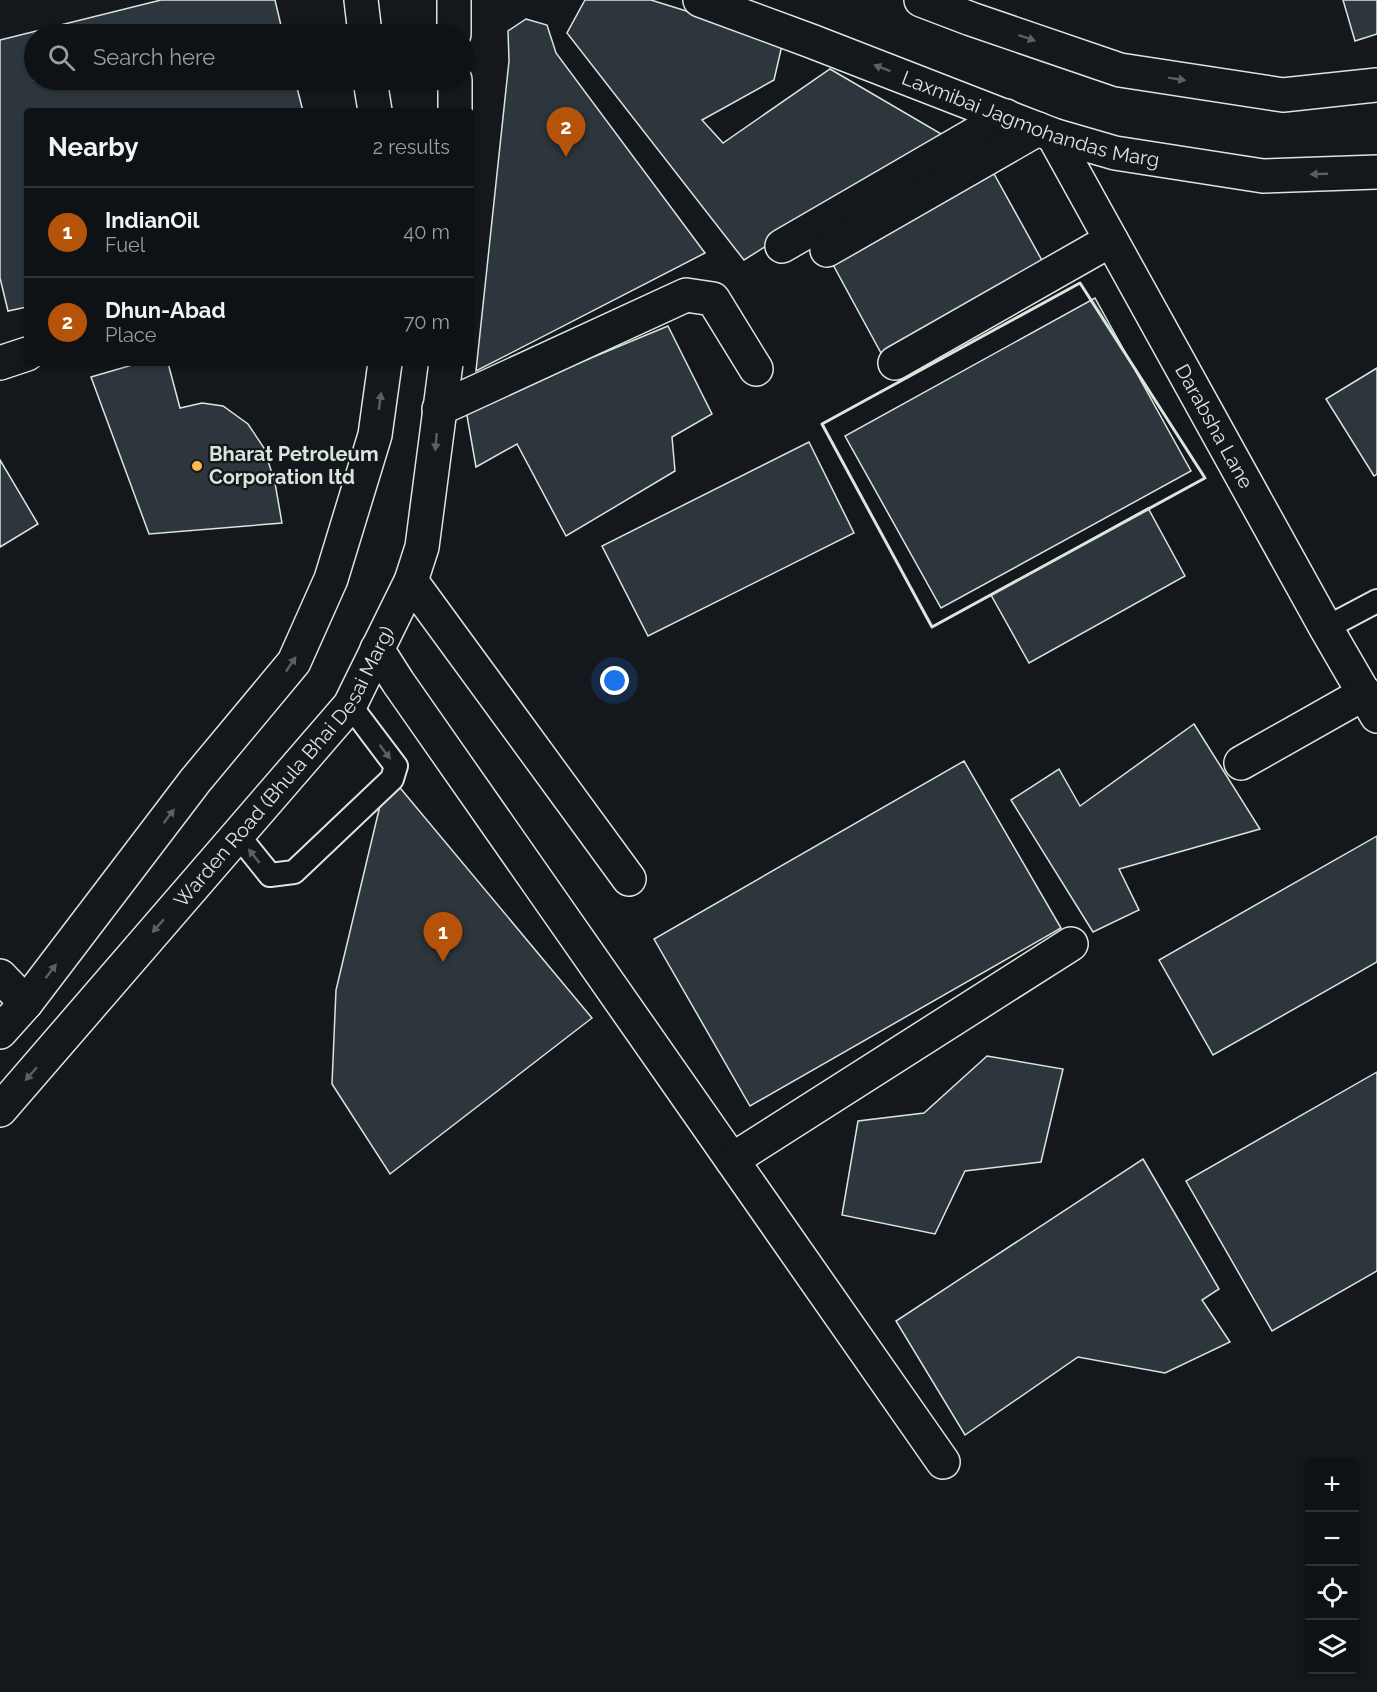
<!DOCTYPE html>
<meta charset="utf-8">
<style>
:root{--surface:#0f1215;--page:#1d2022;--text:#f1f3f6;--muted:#9b9ea0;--line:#2f3234;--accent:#b45309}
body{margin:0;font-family:Raleway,sans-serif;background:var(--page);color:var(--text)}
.controls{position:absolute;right:18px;bottom:18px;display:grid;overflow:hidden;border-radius:6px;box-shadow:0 2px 4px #0004}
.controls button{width:54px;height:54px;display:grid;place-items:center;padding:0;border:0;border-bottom:2px solid var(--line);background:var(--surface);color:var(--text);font:30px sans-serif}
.you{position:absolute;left:615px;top:681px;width:21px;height:21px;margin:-15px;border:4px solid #fff;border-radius:50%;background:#1a73e8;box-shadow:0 0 0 9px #1a73e833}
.badge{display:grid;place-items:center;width:39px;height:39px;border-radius:50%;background:var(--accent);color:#fff;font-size:20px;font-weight:700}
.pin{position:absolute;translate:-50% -50px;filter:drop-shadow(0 2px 3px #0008)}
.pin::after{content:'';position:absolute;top:32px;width:21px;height:18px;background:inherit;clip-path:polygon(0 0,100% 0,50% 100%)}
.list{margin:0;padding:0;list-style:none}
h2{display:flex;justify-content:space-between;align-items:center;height:78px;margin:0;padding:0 24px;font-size:26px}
h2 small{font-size:20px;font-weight:400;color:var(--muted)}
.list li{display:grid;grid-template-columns:39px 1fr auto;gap:18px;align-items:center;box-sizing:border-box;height:90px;padding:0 24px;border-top:2px solid var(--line)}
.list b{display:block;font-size:22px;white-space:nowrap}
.list p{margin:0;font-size:20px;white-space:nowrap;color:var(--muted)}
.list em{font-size:20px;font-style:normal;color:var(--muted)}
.icon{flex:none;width:33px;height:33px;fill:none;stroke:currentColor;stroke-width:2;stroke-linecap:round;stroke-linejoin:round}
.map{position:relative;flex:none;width:1377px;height:1692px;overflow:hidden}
.search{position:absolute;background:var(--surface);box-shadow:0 2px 4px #0004;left:24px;top:24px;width:450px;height:66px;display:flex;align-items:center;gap:15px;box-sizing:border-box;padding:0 21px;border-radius:33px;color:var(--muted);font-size:22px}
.panel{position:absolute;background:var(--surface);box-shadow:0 2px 4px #0004;left:24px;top:108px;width:450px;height:258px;border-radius:6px}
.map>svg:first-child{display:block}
.building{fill:#2c363c;stroke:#d8e6dc;stroke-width:1.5}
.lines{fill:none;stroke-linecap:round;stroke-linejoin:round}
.lane-casing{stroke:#d8e6dc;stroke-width:26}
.street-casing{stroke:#d8e6dc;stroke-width:36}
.secondary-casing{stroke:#d8e6dc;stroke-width:36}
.lane{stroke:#14181c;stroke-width:22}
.street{stroke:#14181c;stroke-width:33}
.secondary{stroke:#14181c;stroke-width:33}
.wall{stroke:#d8e6dc;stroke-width:3}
.oneway{fill:#59605f}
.poi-dot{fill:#ffb74d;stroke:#14181c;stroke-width:2}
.labels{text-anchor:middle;stroke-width:4.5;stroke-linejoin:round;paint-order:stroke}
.street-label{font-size:20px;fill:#d8e6dc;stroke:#14181c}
.poi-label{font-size:20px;font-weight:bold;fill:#d8e6dc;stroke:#14181c;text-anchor:start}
</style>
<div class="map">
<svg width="1377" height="1692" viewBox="0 0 1377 1692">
<rect width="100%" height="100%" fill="#14181c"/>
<g class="building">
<path d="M 161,0 L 275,0 L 283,34 L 34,34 L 34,80 L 295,80 L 303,111 L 27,111 L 27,307 L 8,311 L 0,278 L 0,40 Z"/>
<path d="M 585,0 L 651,0 L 783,41 L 774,80 L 702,120 L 723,143 L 830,69 L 943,135 L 744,260 L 567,33 Z"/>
<path d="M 1343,0 L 1377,0 L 1377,34 L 1355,41 Z"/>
<path d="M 526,19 L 547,25 L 556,53 L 705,253 L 476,371 L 509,61 L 508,31 Z"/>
<path d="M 993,172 L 1044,264 L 881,353 L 831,261 Z"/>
<path d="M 1095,298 L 1191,471 L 941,608 L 845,436 Z"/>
<path d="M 668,326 L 712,414 L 672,437 L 675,471 L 566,536 L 517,444 L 476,467 L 466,410 Z"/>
<path d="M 139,363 L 168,363 L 180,408 L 202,403 L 223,406 L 248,424 L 264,448 L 275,483 L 282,523 L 149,534 L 91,377 Z"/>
<path d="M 1377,368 L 1377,474 L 1374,476 L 1326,399 Z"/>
<path d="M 809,442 L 854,533 L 648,636 L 602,546 Z"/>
<path d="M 0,460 L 38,524 L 0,547 Z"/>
<path d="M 1148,508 L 1185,576 L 1029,663 L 991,595 Z"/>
<path d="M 1194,724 L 1260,829 L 1119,869 L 1139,910 L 1093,932 L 1011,800 L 1059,769 L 1080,806 Z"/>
<path d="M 964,761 L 1061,928 L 750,1106 L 654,939 Z"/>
<path d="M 396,783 L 592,1018 L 390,1174 L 332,1084 L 336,990 L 383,793 Z"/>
<path d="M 1377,836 L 1377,962 L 1213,1055 L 1159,960 Z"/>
<path d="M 987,1056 L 1063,1069 L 1041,1162 L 965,1171 L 935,1234 L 842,1215 L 858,1121 L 924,1113 Z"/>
<path d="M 1377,1072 L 1377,1271 L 1272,1331 L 1186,1181 Z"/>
<path d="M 1143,1159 L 1219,1289 L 1202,1300 L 1230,1342 L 1165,1373 L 1078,1357 L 965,1435 L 896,1321 Z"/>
</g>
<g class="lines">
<defs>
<g id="lane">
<path d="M 1326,628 L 1377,601"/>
<path d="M 237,834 L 270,875 L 294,872 L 392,779 L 396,766 L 350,705"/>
</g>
<g id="street">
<path id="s1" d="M 1053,135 L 1326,628 L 1377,716"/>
<path d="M 782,246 L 1006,116"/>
<path d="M 827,250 L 1038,129"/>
<path d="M 0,363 L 27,354"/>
<path d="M 895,363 L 1111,240"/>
<path d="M 439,409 L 686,295 L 713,299 L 756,369"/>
<path d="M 411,581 L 629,879"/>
<path d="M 377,649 L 398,682 L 943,1462"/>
<path d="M 1241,763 L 1365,693"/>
<path d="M 0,976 L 26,1003"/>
<path d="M 732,1160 L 1071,944"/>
</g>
<g id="secondary">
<path d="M 361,0 L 365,34"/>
<path d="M 454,0 L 454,34"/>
<path id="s2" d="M 700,0 L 811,41 L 1053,135 L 1115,153 L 1263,176 L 1377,172"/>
<path d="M 921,0 L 971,19 L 1120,70 L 1283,95 L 1377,85"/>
<path d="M 370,80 L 375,111"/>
<path d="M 455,80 L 455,111"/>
<path d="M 0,1032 L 26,1003 L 195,781 L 294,662 L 331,579 L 375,435 L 385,363"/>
<path id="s3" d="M 0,1110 L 350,705 L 411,581 L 422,547 L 446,363"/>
</g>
</defs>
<use href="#lane" class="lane-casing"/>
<use href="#street" class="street-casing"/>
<use href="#secondary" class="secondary-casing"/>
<use href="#lane" class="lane"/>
<use href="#street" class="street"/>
<use href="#secondary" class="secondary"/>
<path class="wall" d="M 1080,283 L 1205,478 L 932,627 L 822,424 Z"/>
</g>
<defs><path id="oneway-solid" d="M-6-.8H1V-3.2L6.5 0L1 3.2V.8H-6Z" transform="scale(1.5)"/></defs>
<g class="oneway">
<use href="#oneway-solid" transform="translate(1027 38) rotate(19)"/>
<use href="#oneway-solid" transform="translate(882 68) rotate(-159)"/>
<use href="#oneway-solid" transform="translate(1177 79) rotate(9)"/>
<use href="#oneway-solid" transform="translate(1319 174) rotate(178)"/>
<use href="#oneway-solid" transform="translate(380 401) rotate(-82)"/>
<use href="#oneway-solid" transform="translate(436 442) rotate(95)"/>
<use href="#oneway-solid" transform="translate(291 664) rotate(-56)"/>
<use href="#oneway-solid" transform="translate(385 752) rotate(53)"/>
<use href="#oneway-solid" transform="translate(169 816) rotate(-53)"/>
<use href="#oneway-solid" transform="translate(254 856) rotate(-128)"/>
<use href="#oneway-solid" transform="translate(158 926) rotate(131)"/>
<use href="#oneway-solid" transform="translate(51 971) rotate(-53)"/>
<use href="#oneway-solid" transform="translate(31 1074) rotate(131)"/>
</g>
<circle class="poi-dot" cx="197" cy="466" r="6"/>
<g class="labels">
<g class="street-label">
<text dy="7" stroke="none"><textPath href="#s2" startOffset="352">Laxmibai Jagmohandas Marg</textPath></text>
<text dy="7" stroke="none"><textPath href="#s1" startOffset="333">Darabsha Lane</textPath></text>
<text dy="7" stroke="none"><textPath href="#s3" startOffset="447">Warden Road (Bhula Bhai Desai Marg)</textPath></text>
</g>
<g class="poi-label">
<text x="209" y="461">Bharat Petroleum<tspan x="209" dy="23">Corporation ltd</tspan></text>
</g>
</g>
</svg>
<div class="controls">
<button>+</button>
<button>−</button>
<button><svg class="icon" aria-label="locate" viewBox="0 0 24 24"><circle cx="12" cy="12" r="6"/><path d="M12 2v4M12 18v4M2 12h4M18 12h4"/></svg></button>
<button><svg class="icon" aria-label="layers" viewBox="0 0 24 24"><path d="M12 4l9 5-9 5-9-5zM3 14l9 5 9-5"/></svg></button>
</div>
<div class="you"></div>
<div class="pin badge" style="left:443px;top:962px">1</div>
<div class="pin badge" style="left:566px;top:157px">2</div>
<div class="search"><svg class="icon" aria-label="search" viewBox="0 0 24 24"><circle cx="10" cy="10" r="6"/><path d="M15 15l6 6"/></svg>Search here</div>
<section class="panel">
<h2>Nearby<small>2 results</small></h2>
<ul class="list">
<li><span class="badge">1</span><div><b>IndianOil</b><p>Fuel</p></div><em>40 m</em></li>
<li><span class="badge">2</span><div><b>Dhun-Abad</b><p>Place</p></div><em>70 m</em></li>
</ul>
</section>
</div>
